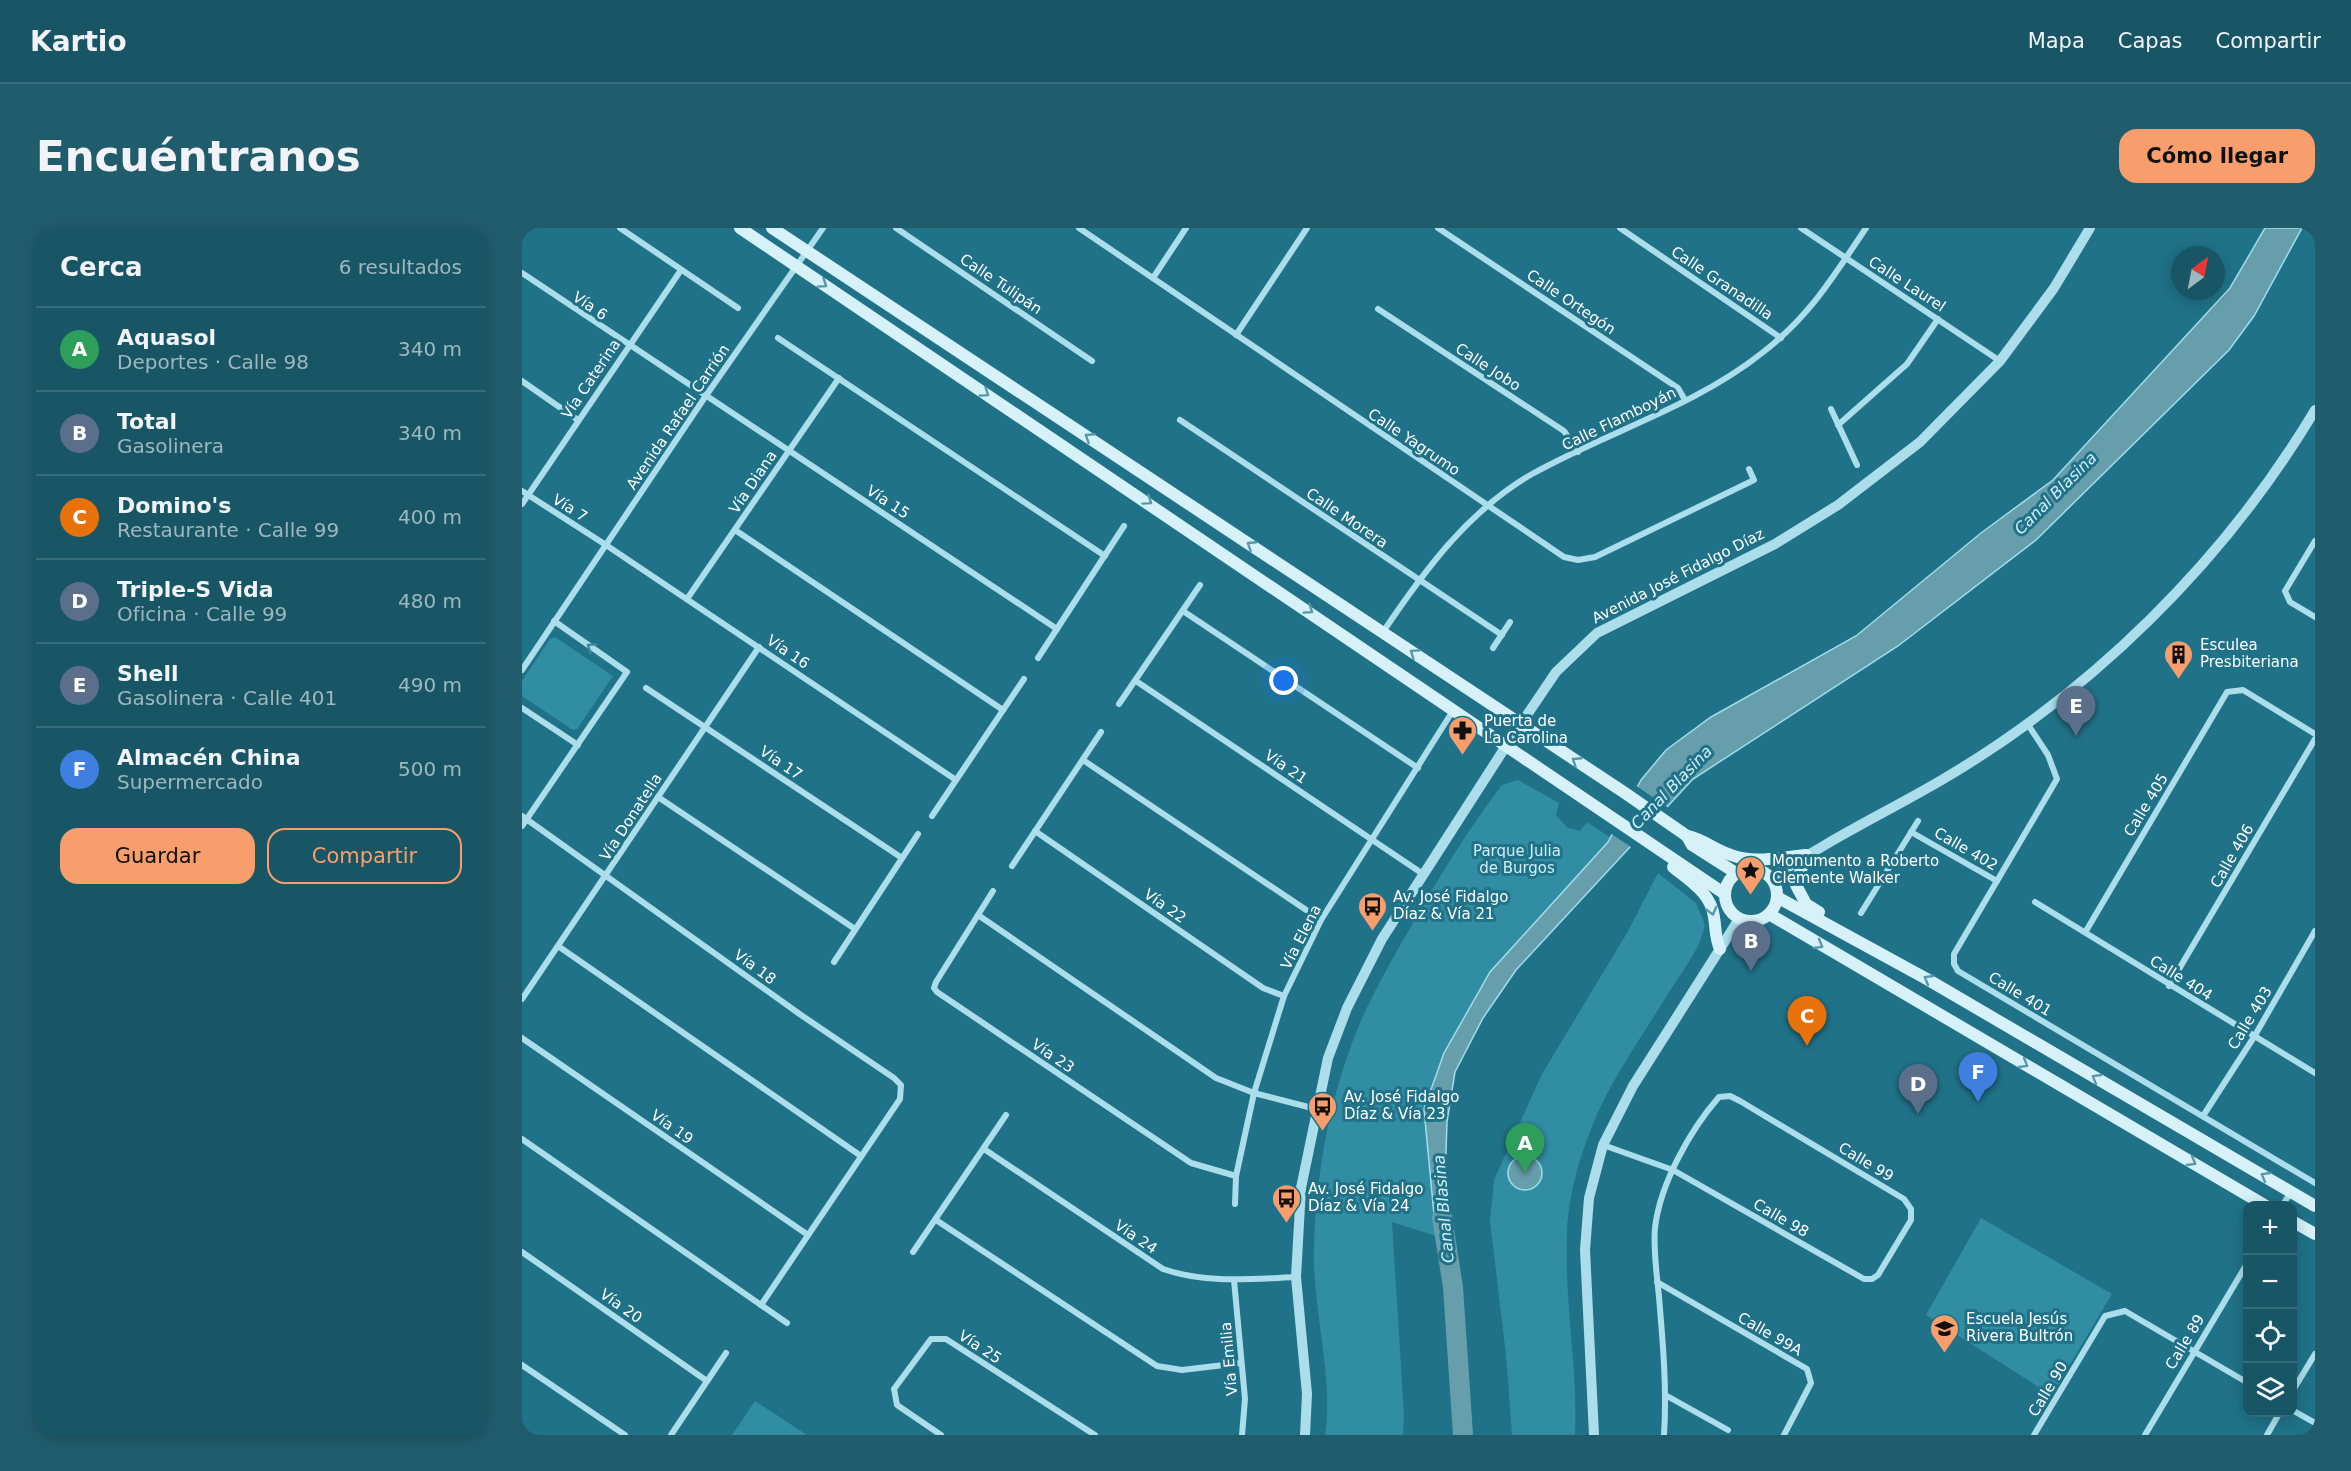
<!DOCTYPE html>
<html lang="es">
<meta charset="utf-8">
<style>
:root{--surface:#185666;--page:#215c6c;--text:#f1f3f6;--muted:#9fb7bf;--line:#366c7a;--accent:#f89e6c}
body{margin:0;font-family:"DejaVu Sans",sans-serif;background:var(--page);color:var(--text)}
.controls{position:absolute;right:18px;bottom:18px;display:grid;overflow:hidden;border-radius:12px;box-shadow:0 3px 15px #0003}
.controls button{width:54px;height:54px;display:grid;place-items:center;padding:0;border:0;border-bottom:2px solid var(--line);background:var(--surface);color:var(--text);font:30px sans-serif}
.compass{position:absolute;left:1649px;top:18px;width:54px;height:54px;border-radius:50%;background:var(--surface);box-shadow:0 3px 15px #0003;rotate:32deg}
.you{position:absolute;left:762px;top:453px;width:21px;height:21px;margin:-15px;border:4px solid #fff;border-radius:50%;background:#1a73e8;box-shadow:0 0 0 9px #1a73e833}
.badge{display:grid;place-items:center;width:39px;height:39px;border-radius:50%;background:var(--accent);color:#fff;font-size:20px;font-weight:700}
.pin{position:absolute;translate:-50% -50px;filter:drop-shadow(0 2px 3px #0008)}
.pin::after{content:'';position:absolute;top:32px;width:21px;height:18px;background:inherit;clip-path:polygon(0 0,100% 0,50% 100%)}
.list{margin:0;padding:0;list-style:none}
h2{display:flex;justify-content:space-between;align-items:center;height:78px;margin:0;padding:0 24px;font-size:26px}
h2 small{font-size:20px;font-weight:400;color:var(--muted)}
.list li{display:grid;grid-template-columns:39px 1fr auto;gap:18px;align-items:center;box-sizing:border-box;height:84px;padding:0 24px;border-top:2px solid var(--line)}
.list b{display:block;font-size:22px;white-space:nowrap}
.list p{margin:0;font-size:20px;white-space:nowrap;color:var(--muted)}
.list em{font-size:20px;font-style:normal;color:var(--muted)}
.actions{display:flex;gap:12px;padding:18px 24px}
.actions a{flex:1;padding:14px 0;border:2px solid var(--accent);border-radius:18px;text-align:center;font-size:21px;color:var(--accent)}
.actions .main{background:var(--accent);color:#111}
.icon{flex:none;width:33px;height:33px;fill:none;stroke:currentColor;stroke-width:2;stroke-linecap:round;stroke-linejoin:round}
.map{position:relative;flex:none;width:1793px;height:1207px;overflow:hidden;border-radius:18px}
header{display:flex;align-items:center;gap:36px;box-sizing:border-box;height:84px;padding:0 30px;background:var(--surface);border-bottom:2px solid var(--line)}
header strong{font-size:28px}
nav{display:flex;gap:33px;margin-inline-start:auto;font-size:21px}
.intro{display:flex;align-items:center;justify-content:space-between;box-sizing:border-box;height:144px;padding:0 36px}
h1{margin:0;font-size:42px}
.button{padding:15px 27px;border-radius:18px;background:var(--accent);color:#111;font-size:21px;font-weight:700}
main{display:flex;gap:36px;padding:0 36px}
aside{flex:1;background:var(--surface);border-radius:18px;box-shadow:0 3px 15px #0003}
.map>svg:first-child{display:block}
.green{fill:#318da4}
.water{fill:#679eac;stroke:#9fddec;stroke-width:1.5}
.pier{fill:#207288}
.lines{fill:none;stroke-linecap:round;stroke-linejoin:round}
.river{stroke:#679eac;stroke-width:20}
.minor{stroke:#abdeea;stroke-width:6}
.tertiary{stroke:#abdeea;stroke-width:10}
.secondary{stroke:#d6f1f8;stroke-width:12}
.oneway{stroke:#5798aa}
.oneway2{stroke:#3c889c}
.labels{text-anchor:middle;stroke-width:6;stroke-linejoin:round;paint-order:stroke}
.street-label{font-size:15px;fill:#fff;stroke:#207288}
.poi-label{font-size:15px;fill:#fff;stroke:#207288;text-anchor:start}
.park-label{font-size:15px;fill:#d0f0f8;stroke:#207288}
.water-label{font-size:16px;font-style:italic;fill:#d0eff7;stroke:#207288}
</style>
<header>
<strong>Kartio</strong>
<nav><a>Mapa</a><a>Capas</a><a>Compartir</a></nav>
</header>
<div class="intro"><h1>Encuéntranos</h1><a class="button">Cómo llegar</a></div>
<main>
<aside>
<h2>Cerca<small>6 resultados</small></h2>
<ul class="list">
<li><span class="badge" style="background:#2e9e5b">A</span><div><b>Aquasol</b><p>Deportes · Calle 98</p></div><em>340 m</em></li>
<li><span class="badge" style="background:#5c6f8a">B</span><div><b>Total</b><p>Gasolinera</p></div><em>340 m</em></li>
<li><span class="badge" style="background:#e8710a">C</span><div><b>Domino's</b><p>Restaurante · Calle 99</p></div><em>400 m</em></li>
<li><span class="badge" style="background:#5c6f8a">D</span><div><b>Triple-S Vida</b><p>Oficina · Calle 99</p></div><em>480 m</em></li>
<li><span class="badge" style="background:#5c6f8a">E</span><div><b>Shell</b><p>Gasolinera · Calle 401</p></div><em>490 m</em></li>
<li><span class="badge" style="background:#3f7fe0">F</span><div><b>Almacén China</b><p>Supermercado</p></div><em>500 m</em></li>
</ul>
<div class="actions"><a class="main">Guardar</a><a>Compartir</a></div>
</aside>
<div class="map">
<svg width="1793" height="1207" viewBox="0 0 1793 1207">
<rect width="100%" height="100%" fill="#207288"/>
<g class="green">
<path d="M 33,409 L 91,448 L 55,501 L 51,502 L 0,468 L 0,453 L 28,411 Z"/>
<path d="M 996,552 L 1037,575 L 1034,587 L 1046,600 L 1058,603 L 1065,594 L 1089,610 L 968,744 L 906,915 L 914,1008 L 870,994 L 882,1187 L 881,1207 L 803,1207 C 812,1151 791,1083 792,1026 C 793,945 809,860 842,786 C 856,755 874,725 891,695 C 918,647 947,600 980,557 Z"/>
<path d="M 1136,645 L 1174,675 L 1183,697 C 1178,721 1162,741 1149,761 C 1123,804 1093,845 1073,891 C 1058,927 1046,967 1045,1006 C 1042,1073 1056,1140 1053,1207 L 990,1207 L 984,1127 L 968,993 L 972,952 L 1020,846 L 1105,705 Z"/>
<path d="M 1459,990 L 1590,1066 L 1531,1165 L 1526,1165 L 1404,1087 Z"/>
<path d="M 233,1173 L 285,1207 L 210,1207 Z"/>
</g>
<g class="water">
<path d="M 1743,0 L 1780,0 L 1732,88 L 1707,122 L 1514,312 L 1376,418 L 1171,551 L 994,742 L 961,790 L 933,844 L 925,894 L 923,954 L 931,1017 L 914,1008 L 902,881 L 922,825 L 968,744 L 1086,614 L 1119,552 L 1144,522 L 1189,489 L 1334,408 L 1459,305 L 1531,252 L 1708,60 Z"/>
<circle cx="1003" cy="945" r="17"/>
</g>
<path class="pier" d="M 1113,557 L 1148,581 L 1112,621 L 1088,605 Z"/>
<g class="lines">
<path class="river" d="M 920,989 L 931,1059 L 941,1207"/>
<g class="minor">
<path d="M 98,0 L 216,80"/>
<path d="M 374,0 L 570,133"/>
<path d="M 557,0 L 1042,329 L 1056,332 L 1073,329 L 1232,252 L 1227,241"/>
<path d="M 916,0 L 1156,160 L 1163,172"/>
<path d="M 1098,0 L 1259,110"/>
<path d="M 1279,0 L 1478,133"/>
<path d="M 0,45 L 535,401"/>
<path d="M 631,50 L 664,0"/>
<path d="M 856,81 L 1042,203 L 1056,224"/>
<path d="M 714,107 L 785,0"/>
<path d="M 256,110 L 583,328"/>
<path d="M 0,153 L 56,192"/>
<path d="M 1309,181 L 1335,237"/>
<path d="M 658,192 L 980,407"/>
<path d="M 1316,197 L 1385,136 L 1416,91"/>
<path d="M 0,263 L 84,317 L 434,552"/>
<path d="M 0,276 L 159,42"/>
<path d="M 213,302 L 481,482"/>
<path d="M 1793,313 L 1763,363 L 1768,374 L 1793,389"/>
<path d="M 165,371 L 317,150"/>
<path d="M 661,383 L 896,540"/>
<path d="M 861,404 C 902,343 946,283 1010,246 C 1085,204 1172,179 1240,125 C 1288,88 1311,49 1344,0"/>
<path d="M 971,420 L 988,394"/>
<path d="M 516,430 L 602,298"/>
<path d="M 0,442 L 183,169 L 301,0"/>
<path d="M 614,453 L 901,646"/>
<path d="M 124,460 L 380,630"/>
<path d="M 597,476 L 678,357"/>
<path d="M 0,480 L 56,517"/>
<path d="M 1505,495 L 1526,527 L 1535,551 L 1432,726 L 1432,736 L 1436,743 L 1793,955"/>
<path d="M 561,532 L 799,692"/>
<path d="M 136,569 L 333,701"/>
<path d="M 0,588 L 279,787 L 372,850 L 379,857 L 378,871 L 239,1077"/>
<path d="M 410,588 L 502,451"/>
<path d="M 0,598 L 105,444 L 32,393"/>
<path d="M 513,603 L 741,760 L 762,768"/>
<path d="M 1389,604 L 1475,653"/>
<path d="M 490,638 L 579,504"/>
<path d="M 471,663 L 414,754 L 412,760 L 415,764 L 669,935 L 714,948"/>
<path d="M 1513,674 L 1793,845"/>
<path d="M 1339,685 L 1396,593"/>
<path d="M 456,687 L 694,850 L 732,865 L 794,881"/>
<path d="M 1564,703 L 1705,464 L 1721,462 L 1793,506"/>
<path d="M 36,718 L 339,928"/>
<path d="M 312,734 L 396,606"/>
<path d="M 1647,758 L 1793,511"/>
<path d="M 0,771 L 237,419"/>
<path d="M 0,810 L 286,1007"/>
<path d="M 1681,888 L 1732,809 L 1793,703"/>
<path d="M 0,911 L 265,1095"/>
<path d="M 1081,917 L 1151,942 L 1342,1051 L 1350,1051 L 1356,1047 L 1389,992 L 1389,981 L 1382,971 L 1218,873 L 1208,868 L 1197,869 C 1168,902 1138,956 1133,1000 C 1131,1022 1135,1047 1137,1069 C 1141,1116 1145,1161 1142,1207"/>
<path d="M 462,921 L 641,1041 C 684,1056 729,1051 774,1049"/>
<path d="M 713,976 L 714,948 L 732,865 L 762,768 L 799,692 L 932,481"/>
<path d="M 1760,978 L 1769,964"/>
<path d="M 414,992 L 635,1138 L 660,1142 L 719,1135"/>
<path d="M 0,1024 L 185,1153"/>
<path d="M 391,1024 L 484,887"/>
<path d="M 712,1052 L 723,1171 L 720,1207"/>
<path d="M 1135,1054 L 1285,1141 L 1289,1155 L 1262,1207"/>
<path d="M 0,1137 L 103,1207"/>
<path d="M 1770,1164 L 1793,1126"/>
<path d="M 1145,1168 L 1206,1202"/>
<path d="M 1770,1182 L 1793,1195"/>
<path d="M 149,1207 L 204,1125"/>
<path d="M 419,1207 L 375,1177 L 372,1161 L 409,1111 L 424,1111 L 573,1207"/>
<path d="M 1512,1207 L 1583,1088 L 1603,1083 L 1726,1155"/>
<path d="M 1623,1207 L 1726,1034"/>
<path d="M 1745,1207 L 1758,1184"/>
</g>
<g class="tertiary">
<path d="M 1249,651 C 1304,613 1361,586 1418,553 C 1570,464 1703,333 1793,182"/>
<path d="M 783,1207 L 785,1166 L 774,1049 L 779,960 L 806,830 L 825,780 L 860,711 L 984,518 L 1034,444 L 1075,405 L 1253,316 L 1316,277 L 1398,214 L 1478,133 L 1532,60 L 1568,0"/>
<path d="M 1072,1207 L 1063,1022 L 1067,970 L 1081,917 L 1111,858 L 1217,691"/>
</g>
<g class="secondary">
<path d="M 218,0 L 1203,666"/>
<path d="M 250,0 L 1103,565 L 1165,608 L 1170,617 L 1214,645"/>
<path d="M 1165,608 C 1181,611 1193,622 1209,627 C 1233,636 1260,629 1284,627 L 1274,657 L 1284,676 L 1297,684"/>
<path d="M 1151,639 C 1168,653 1189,665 1192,689 C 1194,701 1193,710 1198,721"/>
<circle cx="1229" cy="667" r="26"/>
<path d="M 1255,669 L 1403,750 L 1793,978"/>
<path d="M 1247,686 L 1744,978"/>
<path d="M 1770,993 L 1793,1006"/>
</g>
</g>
<defs><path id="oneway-chevron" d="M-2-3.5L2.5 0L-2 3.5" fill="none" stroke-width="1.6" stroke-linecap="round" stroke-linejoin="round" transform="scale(1.5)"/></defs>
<g class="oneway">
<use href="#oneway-chevron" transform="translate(301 56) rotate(34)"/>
<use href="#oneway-chevron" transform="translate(463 165) rotate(34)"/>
<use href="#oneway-chevron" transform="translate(567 209) rotate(-147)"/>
<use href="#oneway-chevron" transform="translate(626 273) rotate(34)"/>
<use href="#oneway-chevron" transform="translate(729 317) rotate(-147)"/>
<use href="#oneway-chevron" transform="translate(787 382) rotate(34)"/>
<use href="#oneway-chevron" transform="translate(892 425) rotate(-145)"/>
<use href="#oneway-chevron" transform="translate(1054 533) rotate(-147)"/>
<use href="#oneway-chevron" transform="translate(1190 683) rotate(75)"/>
<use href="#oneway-chevron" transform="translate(1297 717) rotate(30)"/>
<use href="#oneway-chevron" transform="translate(1406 751) rotate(-150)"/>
<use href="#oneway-chevron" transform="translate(1502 836) rotate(30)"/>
<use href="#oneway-chevron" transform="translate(1574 850) rotate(-150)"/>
<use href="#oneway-chevron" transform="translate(1670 934) rotate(30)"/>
<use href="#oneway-chevron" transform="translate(1743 948) rotate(-150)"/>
</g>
<use class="oneway2" href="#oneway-chevron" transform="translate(69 419) rotate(-145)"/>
<defs>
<symbol id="building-pin" viewBox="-11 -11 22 30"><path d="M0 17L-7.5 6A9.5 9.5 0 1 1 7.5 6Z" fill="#f89e6c" stroke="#207288"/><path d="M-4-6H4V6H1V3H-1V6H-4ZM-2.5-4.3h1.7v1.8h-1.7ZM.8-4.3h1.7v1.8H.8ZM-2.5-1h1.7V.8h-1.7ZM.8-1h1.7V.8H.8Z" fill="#111"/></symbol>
<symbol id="pharmacy-pin" viewBox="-11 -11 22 30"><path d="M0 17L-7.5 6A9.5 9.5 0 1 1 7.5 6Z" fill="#f89e6c" stroke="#207288"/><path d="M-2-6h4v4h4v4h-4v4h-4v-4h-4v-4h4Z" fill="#111"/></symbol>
<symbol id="sight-pin" viewBox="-11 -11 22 30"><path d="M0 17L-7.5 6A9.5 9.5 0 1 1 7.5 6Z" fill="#f89e6c" stroke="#207288"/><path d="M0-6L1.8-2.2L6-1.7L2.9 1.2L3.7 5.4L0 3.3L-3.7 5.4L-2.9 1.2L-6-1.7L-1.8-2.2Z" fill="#111"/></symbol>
<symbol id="bus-pin" viewBox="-11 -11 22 30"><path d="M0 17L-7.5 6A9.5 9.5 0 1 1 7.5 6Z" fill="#f89e6c" stroke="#207288"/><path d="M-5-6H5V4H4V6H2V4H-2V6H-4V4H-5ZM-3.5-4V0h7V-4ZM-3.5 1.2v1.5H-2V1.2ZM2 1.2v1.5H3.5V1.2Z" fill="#111"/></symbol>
<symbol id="school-pin" viewBox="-11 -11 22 30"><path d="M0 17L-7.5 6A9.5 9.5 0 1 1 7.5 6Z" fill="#f89e6c" stroke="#207288"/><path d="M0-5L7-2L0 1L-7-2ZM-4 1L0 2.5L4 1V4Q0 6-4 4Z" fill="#111"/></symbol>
</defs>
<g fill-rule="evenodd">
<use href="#building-pin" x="1640" y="410" width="33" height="45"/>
<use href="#pharmacy-pin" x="924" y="486" width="33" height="45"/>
<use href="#sight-pin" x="1212" y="626" width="33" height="45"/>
<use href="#bus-pin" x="834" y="662" width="33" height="45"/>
<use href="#bus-pin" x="784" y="862" width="33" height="45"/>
<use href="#bus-pin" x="748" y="954" width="33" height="45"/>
<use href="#school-pin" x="1406" y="1084" width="33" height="45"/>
</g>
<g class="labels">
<g class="street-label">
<text transform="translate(1200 55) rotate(34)" y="5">Calle Granadilla</text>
<text transform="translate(479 56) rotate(34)" y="5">Calle Tulipán</text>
<text transform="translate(1385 56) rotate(33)" y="5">Calle Laurel</text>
<text transform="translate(1049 74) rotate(34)" y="5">Calle Ortegón</text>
<text transform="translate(68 78) rotate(34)" y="5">Vía 6</text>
<text transform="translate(966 139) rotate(33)" y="5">Calle Jobo</text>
<text transform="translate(69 151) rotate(-56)" y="5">Vía Caterina</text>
<text transform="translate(156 189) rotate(-56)" y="5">Avenida Rafael Carrión</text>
<text transform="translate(1097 191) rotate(-26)" y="5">Calle Flamboyán</text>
<text transform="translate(892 214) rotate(34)" y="5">Calle Yagrumo</text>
<text transform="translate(231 254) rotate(-56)" y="5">Vía Diana</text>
<text transform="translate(366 274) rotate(33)" y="5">Vía 15</text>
<text transform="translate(48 280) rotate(32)" y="5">Vía 7</text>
<text transform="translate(825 290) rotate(34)" y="5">Calle Morera</text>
<text transform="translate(1156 348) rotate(-27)" y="5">Avenida José Fidalgo Díaz</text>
<text transform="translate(266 424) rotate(34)" y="5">Vía 16</text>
<text transform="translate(259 535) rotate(34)" y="5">Vía 17</text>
<text transform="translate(764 539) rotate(34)" y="5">Vía 21</text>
<text transform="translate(1624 577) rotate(-59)" y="5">Calle 405</text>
<text transform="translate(109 589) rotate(-57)" y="5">Vía Donatella</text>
<text transform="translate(1444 621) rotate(30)" y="5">Calle 402</text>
<text transform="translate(1710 628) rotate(-60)" y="5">Calle 406</text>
<text transform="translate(643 678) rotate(35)" y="5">Vía 22</text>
<text transform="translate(779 709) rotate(-63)" y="5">Vía Elena</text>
<text transform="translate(233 739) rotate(36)" y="5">Vía 18</text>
<text transform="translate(1659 750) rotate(32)" y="5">Calle 404</text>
<text transform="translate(1498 766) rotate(31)" y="5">Calle 401</text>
<text transform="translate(1728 790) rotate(-59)" y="5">Calle 403</text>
<text transform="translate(531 828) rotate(34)" y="5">Vía 23</text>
<text transform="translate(150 899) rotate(35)" y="5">Vía 19</text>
<text transform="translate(1344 934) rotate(31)" y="5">Calle 99</text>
<text transform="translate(1259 990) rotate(30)" y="5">Calle 98</text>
<text transform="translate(614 1009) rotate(34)" y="5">Vía 24</text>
<text transform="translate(99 1078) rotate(35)" y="5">Vía 20</text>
<text transform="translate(1248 1106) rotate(30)" y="5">Calle 99A</text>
<text transform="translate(1663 1114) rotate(-59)" y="5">Calle 89</text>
<text transform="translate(458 1119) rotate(33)" y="5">Vía 25</text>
<text transform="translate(707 1131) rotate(-95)" y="5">Vía Emilia</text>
<text transform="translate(1526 1161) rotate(-59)" y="5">Calle 90</text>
</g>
<g class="poi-label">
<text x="1678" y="422">Esculea<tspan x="1678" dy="17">Presbiteriana</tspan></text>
<text x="962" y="498">Puerta de<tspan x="962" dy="17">La Carolina</tspan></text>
<text x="1250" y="638">Monumento a Roberto<tspan x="1250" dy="17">Clemente Walker</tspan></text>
<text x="871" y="674">Av. José Fidalgo<tspan x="871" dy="17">Díaz &amp; Vía 21</tspan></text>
<text x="822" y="874">Av. José Fidalgo<tspan x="822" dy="17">Díaz &amp; Vía 23</tspan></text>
<text x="786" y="966">Av. José Fidalgo<tspan x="786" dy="17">Díaz &amp; Vía 24</tspan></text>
<text x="1444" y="1096">Escuela Jesús<tspan x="1444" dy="17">Rivera Bultrón</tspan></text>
</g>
<g class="park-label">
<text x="995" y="628">Parque Julia<tspan x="995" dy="17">de Burgos</tspan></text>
</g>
<g class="water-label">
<text transform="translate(1533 265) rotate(-45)" y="6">Canal Blasina</text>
<text transform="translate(1149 559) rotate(-46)" y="6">Canal Blasina</text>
<text transform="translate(921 981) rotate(-95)" y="6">Canal Blasina</text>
</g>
</g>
</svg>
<div class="controls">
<button>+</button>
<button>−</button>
<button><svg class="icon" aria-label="locate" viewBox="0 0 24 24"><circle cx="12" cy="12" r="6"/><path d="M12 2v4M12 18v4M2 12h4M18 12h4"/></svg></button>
<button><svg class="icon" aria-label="layers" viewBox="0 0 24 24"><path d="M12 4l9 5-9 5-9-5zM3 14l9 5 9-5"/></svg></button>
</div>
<svg class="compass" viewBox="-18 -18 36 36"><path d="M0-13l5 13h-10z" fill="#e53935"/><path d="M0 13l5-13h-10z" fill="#9fb7bf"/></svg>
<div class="you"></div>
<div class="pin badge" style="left:1003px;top:945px;background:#2e9e5b">A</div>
<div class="pin badge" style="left:1229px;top:743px;background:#5c6f8a">B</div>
<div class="pin badge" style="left:1285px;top:818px;background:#e8710a">C</div>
<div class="pin badge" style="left:1396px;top:886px;background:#5c6f8a">D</div>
<div class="pin badge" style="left:1554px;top:508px;background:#5c6f8a">E</div>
<div class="pin badge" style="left:1456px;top:874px;background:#3f7fe0">F</div>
</div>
</main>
